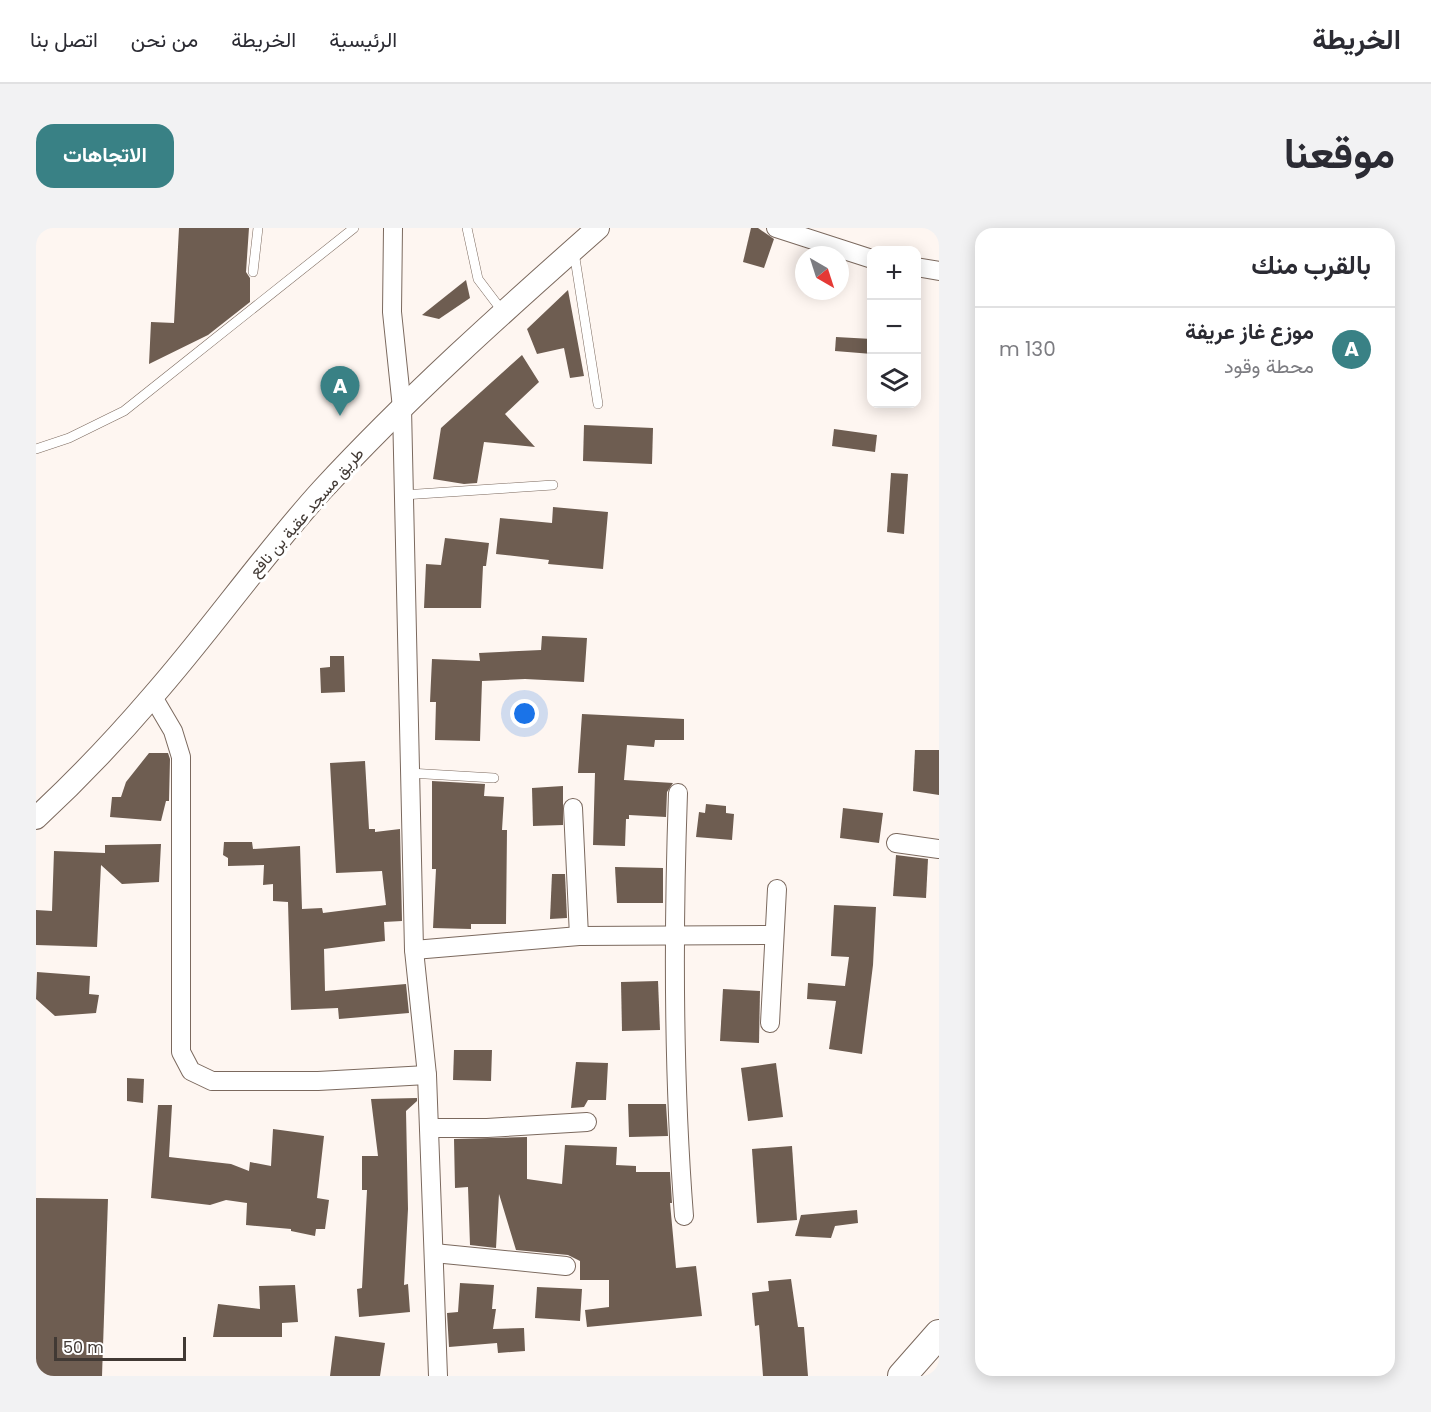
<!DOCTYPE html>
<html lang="ar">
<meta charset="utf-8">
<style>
:root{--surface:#fff;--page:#f2f2f3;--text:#2b2b33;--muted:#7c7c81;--line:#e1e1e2;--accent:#398185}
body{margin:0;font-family:Poppins,Vazirmatn,sans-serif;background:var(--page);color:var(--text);direction:rtl}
.controls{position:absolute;right:18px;top:18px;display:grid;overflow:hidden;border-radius:12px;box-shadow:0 3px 15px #0003}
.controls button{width:54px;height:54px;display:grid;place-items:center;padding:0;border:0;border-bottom:2px solid var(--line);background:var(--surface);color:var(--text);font:30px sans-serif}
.compass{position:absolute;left:759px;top:18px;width:54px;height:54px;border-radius:50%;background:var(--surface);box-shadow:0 3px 15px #0003;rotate:141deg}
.scale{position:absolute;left:18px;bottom:15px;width:132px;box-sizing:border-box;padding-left:6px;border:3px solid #413934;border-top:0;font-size:16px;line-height:21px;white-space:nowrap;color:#413934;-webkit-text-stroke:4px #fff;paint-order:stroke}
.you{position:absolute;left:489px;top:486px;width:21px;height:21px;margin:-15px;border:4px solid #fff;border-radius:50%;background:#1a73e8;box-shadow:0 0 0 9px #1a73e833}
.badge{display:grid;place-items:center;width:39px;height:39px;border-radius:50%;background:var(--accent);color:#fff;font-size:20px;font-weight:700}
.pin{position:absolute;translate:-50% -50px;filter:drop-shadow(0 2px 3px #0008)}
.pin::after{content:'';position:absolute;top:32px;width:21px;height:18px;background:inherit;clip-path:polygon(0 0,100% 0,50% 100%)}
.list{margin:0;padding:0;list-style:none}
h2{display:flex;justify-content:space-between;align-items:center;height:78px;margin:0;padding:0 24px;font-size:26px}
h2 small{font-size:20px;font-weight:400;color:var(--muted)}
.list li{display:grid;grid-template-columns:39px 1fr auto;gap:18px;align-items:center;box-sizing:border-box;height:84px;padding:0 24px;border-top:2px solid var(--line)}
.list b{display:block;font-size:22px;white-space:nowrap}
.list p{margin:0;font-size:20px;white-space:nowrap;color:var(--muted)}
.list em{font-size:20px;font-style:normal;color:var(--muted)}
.icon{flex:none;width:33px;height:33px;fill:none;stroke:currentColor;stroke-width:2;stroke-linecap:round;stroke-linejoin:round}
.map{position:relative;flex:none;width:903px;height:1148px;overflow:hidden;direction:ltr;border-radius:18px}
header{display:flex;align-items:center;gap:36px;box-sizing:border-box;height:84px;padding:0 30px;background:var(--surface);border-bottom:2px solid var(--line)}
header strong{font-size:28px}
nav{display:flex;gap:33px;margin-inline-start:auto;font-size:21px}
.intro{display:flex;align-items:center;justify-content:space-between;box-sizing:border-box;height:144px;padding:0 36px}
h1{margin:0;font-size:42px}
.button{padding:15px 27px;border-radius:18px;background:var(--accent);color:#fff;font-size:21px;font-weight:700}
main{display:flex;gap:36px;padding:0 36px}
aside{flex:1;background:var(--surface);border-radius:18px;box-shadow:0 3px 15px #0003}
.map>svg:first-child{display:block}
.building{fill:#6e5d51}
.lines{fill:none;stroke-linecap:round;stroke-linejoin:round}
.service-casing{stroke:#7b695e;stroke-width:10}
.minor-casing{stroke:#7b695e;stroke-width:20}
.tertiary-casing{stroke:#7b695e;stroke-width:24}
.trunk-casing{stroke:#7b695e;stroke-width:30}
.service{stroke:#fff;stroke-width:9}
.minor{stroke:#fff;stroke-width:18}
.tertiary{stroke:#fff;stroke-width:22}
.trunk{stroke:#fff;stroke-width:28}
.labels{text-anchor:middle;stroke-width:6;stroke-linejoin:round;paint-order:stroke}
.street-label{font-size:16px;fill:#413934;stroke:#fff}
</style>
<header>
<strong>الخريطة</strong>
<nav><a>الرئيسية</a><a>الخريطة</a><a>من نحن</a><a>اتصل بنا</a></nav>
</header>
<div class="intro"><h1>موقعنا</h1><a class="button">الاتجاهات</a></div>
<main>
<aside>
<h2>بالقرب منك<small></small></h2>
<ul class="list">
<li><span class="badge">A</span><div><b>موزع غاز عريفة</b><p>محطة وقود</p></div><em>130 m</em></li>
</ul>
</aside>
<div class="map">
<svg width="903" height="1148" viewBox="0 0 903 1148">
<rect width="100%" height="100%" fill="#fef6f1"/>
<g class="building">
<path d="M 143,0 L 213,0 L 210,44 L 214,50 L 214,74 L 172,107 L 113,136 L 115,94 L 138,95 Z"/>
<path d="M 715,0 L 722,0 L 738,11 L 728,40 L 707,34 Z"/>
<path d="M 430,52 L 434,70 L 403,91 L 386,87 Z"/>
<path d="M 532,62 L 548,148 L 534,150 L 528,120 L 501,126 L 491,101 Z"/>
<path d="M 800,109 L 836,111 L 836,126 L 799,123 Z"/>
<path d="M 486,127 L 503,154 L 469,186 L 499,219 L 448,214 L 441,255 L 428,256 L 397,251 L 405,200 Z"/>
<path d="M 548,197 L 617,200 L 616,236 L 547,233 Z"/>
<path d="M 798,201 L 841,207 L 839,224 L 796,218 Z"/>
<path d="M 855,245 L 872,246 L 868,306 L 851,304 Z"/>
<path d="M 517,279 L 572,284 L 567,341 L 512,336 L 513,332 L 460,326 L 464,290 L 516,295 Z"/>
<path d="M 409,310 L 453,315 L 450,338 L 447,338 L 445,380 L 388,380 L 390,336 L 405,337 Z"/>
<path d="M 506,408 L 551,410 L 548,454 L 489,451 L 446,453 L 444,513 L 399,512 L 400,474 L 394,474 L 396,431 L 444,433 L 443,425 L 505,422 Z"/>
<path d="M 294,428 L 308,428 L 309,464 L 285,465 L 284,440 L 294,439 Z"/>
<path d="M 546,486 L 648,491 L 648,512 L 619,512 L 618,519 L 591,517 L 588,552 L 637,555 L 631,564 L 630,589 L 593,587 L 593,591 L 590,591 L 589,618 L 557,617 L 559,545 L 542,545 Z"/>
<path d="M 879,522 L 903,522 L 903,567 L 877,563 Z"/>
<path d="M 113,525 L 132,525 L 134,531 L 133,573 L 130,573 L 125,593 L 74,589 L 76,569 L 85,569 L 90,554 Z"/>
<path d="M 329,533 L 333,601 L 339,601 L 339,604 L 364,601 L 366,693 L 348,694 L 349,713 L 288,721 L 289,763 L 370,756 L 373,785 L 303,791 L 302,780 L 255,782 L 252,674 L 237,673 L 237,656 L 227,657 L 228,637 L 192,638 L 192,630 L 187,627 L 188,614 L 216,614 L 217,621 L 264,618 L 266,681 L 286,680 L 287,685 L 350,677 L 346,643 L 300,645 L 294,535 Z"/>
<path d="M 396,553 L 449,556 L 448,568 L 468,569 L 466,602 L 471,602 L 470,696 L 435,696 L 435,701 L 397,700 L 400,641 L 396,641 Z"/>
<path d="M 527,558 L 527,597 L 497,598 L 496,560 Z"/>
<path d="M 670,576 L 690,578 L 690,585 L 698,586 L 696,612 L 660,609 L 663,584 L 669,585 Z"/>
<path d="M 807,580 L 847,585 L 843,615 L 804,610 Z"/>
<path d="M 125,616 L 123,654 L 86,656 L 65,637 L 61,719 L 0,717 L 0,682 L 16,683 L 18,623 L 69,625 L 69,617 Z"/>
<path d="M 860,627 L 892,631 L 890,670 L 857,668 Z"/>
<path d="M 579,639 L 627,640 L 627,675 L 581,675 Z"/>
<path d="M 516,646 L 529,646 L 531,690 L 514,691 Z"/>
<path d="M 798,677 L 840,679 L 837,737 L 826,826 L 793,821 L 800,773 L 771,771 L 772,755 L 809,758 L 813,729 L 795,728 Z"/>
<path d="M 1,744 L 54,748 L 53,766 L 63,767 L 60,785 L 19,788 L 0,771 Z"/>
<path d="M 622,753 L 624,802 L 586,803 L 585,754 Z"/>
<path d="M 687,761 L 724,763 L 723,815 L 684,813 Z"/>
<path d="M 418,822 L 456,822 L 455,853 L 417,852 Z"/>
<path d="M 540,834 L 572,835 L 570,872 L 552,872 L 548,879 L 535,880 Z"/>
<path d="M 740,835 L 747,889 L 712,893 L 705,840 Z"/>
<path d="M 91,850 L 108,851 L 107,875 L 91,873 Z"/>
<path d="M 381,870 L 381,873 L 370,883 L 372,981 L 368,1057 L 372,1056 L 374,1084 L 323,1089 L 321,1061 L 326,1060 L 331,962 L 326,962 L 326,928 L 342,928 L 335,871 Z"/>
<path d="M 592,876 L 630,876 L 632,908 L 593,909 Z"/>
<path d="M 122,877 L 136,877 L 133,929 L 195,936 L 213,943 L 214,934 L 235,938 L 237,901 L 288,908 L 281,970 L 293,972 L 289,1001 L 280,1001 L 279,1008 L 255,1003 L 255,1001 L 210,997 L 211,975 L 190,972 L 174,977 L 115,970 Z"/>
<path d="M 491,909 L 491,951 L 526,956 L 529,917 L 581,919 L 580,937 L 600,938 L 600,944 L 634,944 L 636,975 L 634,975 L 640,1040 L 660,1038 L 666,1088 L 551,1099 L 549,1082 L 573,1079 L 573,1052 L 544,1052 L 544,1033 L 532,1027 L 480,1022 L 463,966 L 460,1020 L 434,1017 L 432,959 L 419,960 L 418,911 Z"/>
<path d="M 756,918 L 761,992 L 721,995 L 716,921 Z"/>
<path d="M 0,970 L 72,971 L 66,1148 L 0,1148 Z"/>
<path d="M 821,982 L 822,995 L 799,998 L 795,1010 L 759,1008 L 765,987 Z"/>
<path d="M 755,1051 L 762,1099 L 768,1099 L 772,1148 L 727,1148 L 723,1097 L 719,1098 L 716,1065 L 733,1063 L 732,1053 Z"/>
<path d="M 424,1055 L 458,1057 L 456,1081 L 460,1081 L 457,1101 L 488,1100 L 489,1123 L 462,1125 L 461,1115 L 413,1119 L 411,1085 L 422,1084 Z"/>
<path d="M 259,1057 L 262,1094 L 246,1095 L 246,1109 L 177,1109 L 182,1076 L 224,1081 L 223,1058 Z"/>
<path d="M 501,1059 L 546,1061 L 544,1093 L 499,1090 Z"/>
<path d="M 299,1108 L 349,1115 L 344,1148 L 294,1148 Z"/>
</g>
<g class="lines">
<defs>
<g id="service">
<path d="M 431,0 L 442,51 L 467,84"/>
<path d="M 538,24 L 562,176"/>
<path d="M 217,44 L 222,0"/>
<path d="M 0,221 L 33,210 L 88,183 L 318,0"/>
<path d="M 367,267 L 517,257"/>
<path d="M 373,545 L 458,550"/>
</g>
<g id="minor">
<path d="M 357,0 L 356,84 L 366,180 L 378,722 L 391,847 L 402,1148"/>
<path d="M 740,0 L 836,31"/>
<path d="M 880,39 L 903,43"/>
<path d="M 117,469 L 137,503 L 145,529 L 145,824 L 155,843 L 176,853 L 282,853 L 391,847"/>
<path d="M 642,565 C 637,706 637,847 648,988"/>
<path d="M 537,580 L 543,708"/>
<path d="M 860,615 L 903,621"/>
<path d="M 378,722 L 543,708 L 738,707"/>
<path d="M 734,795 L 741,661"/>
<path d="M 393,900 L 451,900 L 551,894"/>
<path d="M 398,1025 L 530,1038"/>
</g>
<path id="tertiary" d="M 0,590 C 41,552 80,511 116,469 C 175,402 226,328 286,262 C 372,169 467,84 562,0"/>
<path id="trunk" d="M 866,1148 L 903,1106"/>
</defs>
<use href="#service" class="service-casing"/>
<use href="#minor" class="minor-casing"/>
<use href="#tertiary" class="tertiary-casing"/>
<use href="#trunk" class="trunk-casing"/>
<use href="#service" class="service"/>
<use href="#minor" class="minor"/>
<use href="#tertiary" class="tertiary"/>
<use href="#trunk" class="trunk"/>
</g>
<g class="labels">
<g class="street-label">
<text transform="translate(270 284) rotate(-49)" y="6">طريق مسجد عقبة بن نافع</text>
</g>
</g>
</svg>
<div class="controls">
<button>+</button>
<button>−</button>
<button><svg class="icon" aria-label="layers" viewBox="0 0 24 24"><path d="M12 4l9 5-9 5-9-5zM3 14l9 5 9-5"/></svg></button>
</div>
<svg class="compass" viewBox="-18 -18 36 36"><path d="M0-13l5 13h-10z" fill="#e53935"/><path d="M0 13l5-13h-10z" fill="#7c7c81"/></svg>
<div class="scale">50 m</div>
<div class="you"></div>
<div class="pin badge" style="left:304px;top:188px">A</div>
</div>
</main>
